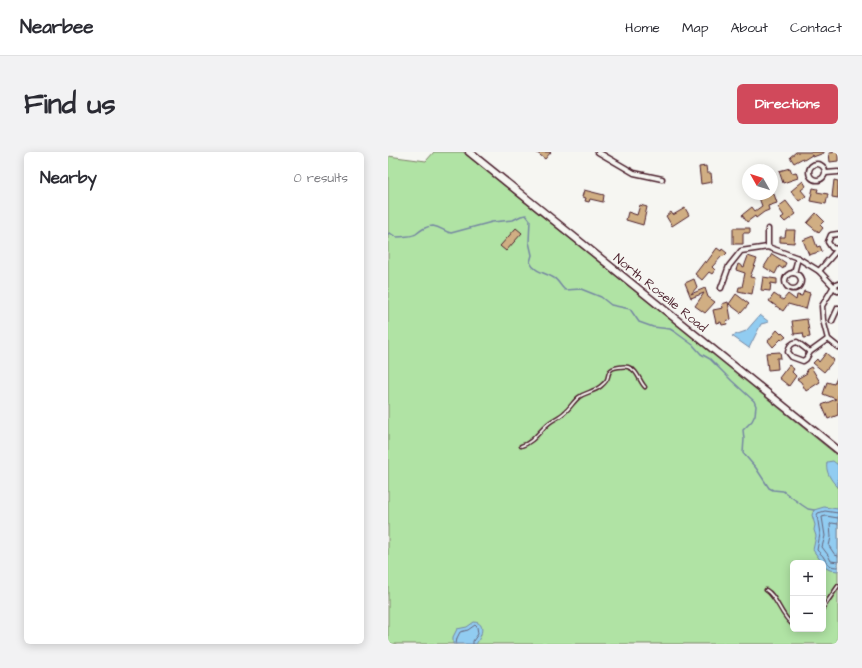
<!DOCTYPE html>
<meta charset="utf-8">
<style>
:root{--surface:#fff;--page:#f2f2f3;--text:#2b2b33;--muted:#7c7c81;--line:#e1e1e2;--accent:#d1495b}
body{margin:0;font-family:"Architects Daughter",sans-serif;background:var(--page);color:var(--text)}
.controls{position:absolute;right:12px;bottom:12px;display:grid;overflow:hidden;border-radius:6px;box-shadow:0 2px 10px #0003}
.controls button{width:36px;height:36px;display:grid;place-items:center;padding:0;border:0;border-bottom:1px solid var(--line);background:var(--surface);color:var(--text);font:20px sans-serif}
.compass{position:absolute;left:354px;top:12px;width:36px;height:36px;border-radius:50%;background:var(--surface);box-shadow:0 2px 10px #0003;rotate:309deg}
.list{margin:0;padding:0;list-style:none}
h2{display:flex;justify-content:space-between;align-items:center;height:52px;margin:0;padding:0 16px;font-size:17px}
h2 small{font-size:13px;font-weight:400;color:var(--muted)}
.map{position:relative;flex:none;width:450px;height:492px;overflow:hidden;border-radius:6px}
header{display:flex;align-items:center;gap:24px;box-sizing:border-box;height:56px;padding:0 20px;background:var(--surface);border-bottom:1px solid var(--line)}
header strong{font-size:19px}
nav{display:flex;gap:22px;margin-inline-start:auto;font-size:14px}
.intro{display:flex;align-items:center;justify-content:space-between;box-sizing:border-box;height:96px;padding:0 24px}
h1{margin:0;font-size:28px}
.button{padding:10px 18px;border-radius:6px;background:var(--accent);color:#fff;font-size:14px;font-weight:700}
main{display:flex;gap:24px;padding:0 24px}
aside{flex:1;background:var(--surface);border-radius:6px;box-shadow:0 2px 10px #0003}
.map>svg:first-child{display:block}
.green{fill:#b0e3a4;stroke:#7d8168;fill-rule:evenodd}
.water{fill:#91ccf1;stroke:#7587a2}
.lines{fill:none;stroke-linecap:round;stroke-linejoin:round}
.shore{stroke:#66647a;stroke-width:1}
.stream{stroke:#7587a2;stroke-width:1.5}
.building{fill:#d0ae83;stroke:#4a1f2b}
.lane-casing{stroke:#4a1f2b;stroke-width:5}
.street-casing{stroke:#4a1f2b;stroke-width:7}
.secondary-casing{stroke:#4a1f2b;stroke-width:9}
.lane{stroke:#f6f6f2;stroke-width:2}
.street{stroke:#f6f6f2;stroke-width:4}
.secondary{stroke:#f6f6f2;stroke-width:6}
.labels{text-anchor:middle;stroke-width:4;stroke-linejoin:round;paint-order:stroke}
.street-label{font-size:13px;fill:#4a1f2b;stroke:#f6f6f2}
</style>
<header>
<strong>Nearbee</strong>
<nav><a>Home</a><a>Map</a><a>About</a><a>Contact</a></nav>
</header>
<div class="intro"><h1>Find us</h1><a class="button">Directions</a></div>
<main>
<aside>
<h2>Nearby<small>0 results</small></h2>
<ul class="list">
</ul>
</aside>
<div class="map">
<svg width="450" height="492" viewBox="0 0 450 492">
<rect width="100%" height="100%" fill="#f6f6f2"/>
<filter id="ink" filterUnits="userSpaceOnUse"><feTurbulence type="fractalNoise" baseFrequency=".025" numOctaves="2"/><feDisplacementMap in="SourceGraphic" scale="8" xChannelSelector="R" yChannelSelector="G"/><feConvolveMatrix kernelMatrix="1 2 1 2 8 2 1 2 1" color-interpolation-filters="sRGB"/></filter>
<g filter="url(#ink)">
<path class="green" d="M 46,0 L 75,0 L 450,304 L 450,492 L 0,492 L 0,4 L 38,9 ZM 405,411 L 435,411 L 435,477 L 405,477 Z"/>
<g class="water">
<path d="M 372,163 L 381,170 L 373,172 L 361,196 L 344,184 L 358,179 Z"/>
<path d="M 445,309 L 450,313 L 450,335 C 443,329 437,319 439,310 Z"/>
<path d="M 436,355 L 450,357 L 450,419 L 442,418 L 438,416 L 425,398 L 428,384 L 426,378 L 427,373 L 424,363 L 426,358 Z"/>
<path d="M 86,470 C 99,471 93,485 88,492 L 65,492 L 65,485 L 69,477 L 79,475 Z"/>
</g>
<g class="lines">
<g class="shore">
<path d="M 450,361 L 437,359 L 430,361 L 429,363 L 432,382 L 429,398 C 431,401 435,403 436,406 C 440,413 442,415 450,415"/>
<path d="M 450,366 L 438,364 L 434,365 L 437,384 L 434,395 L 440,403 L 443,409 L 450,410"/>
<path d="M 450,372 L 444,371 L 442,372 L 443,385 L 441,394 L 447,403 L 450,404"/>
<path d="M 68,492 L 69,486 L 72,480 L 80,478 L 87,473 L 89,475 L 90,482 L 85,489 L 85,492"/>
</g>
<path class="stream" d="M 0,82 L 2,81 L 8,85 C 13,85 25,84 28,82 C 33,78 38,74 45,74 C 53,75 56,80 63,81 L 104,70 L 125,68 L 133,64 L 138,63 L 142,68 L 141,90 L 144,103 L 142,110 C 146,120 158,121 166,126 C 170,128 173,135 177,138 L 193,137 L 213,145 L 223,153 L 242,157 L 251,170 L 265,175 L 282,177 L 287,180 L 305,193 L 313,202 L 322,207 L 344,229 L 366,249 L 368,254 L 367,263 L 364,269 L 355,278 L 356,287 L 355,301 L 368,316 L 381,336 L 385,338 L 395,339 L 414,353 L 420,357 L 426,358"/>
</g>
<g class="building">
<path d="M 148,0 L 163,0 L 157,7 Z"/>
<path d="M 408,0 L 436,0 L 436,1 L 425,5 L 424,3 L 416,8 L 415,6 L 406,11 L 402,5 Z"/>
<path d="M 450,0 L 450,9 L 442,10 L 441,1 Z"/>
<path d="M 318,14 L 319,21 L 323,21 L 324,30 L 313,32 L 311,15 Z"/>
<path d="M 402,16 L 404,21 L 408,20 L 410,26 L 395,31 L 391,19 Z"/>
<path d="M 446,28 L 450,29 L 450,46 L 444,45 Z"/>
<path d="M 415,29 L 418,34 L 413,38 L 418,44 L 411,49 L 403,39 Z"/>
<path d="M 425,36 L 430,37 L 429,40 L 440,42 L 438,52 L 422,49 Z"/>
<path d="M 196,38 L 216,43 L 215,50 L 202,47 L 201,50 L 197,49 L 198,46 L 194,45 Z"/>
<path d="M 374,42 L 386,42 L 389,51 L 380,54 L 381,58 L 376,60 L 368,66 L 367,64 L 359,70 L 354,63 L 364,55 L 367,59 L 374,54 L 370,43 Z"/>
<path d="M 398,49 L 408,62 L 397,70 L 393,66 L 396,64 L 390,55 Z"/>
<path d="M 252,53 L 259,55 L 255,73 L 238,68 L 240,60 L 249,63 Z"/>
<path d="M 297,56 L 301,63 L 284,74 L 278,64 L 283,60 L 285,63 Z"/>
<path d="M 428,61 L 436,69 L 432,73 L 435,76 L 431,81 L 419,71 Z"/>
<path d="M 128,76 L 134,81 L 118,99 L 112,94 Z"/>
<path d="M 345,76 L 362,76 L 362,81 L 355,81 L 355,92 L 345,92 Z"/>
<path d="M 398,78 L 407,78 L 406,91 L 392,90 L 392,85 L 397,85 Z"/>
<path d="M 425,84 L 429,95 L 432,94 L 434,99 L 421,103 L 415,88 Z"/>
<path d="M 329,96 L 333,99 L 334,97 L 339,101 L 335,105 L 334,104 L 324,115 L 327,118 L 324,122 L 321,120 L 314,128 L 307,122 L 317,109 L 318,111 Z"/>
<path d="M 384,102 L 398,111 L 395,117 L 391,114 L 387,122 L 376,115 Z"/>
<path d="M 360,104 L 369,107 L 362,125 L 367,126 L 364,142 L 350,139 L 351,135 L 354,135 L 357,121 L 348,118 L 350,112 L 356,115 Z"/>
<path d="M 375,125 L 389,127 L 389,132 L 383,131 L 382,139 L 373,138 Z"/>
<path d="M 306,127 L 309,135 L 303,142 L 317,136 L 320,145 L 327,150 L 317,161 L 307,154 L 316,141 L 303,146 L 297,131 Z"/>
<path d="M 416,139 L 422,141 L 418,157 L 400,152 L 395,159 L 381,149 L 386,142 L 395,148 L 400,142 L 408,148 L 409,143 L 414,144 Z"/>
<path d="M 348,142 L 361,152 L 353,161 L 341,152 Z"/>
<path d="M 340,150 L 343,167 L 338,169 L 339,172 L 334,173 L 333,170 L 328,171 L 325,158 L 335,156 L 334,152 Z"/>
<path d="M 419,167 L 422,185 L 416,186 L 415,181 L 406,182 L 404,169 Z"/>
<path d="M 389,178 L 393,182 L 394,181 L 398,185 L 394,188 L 393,187 L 385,195 L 380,189 Z"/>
<path d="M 392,200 L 393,206 L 389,206 L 390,217 L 380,218 L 378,201 Z"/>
<path d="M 438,201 L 446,208 L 436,220 L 425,211 L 429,207 L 431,210 Z"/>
<path d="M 401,213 L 406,217 L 404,220 L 408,224 L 401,234 L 391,226 Z"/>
<path d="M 423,215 L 432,230 L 418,239 L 413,230 L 409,227 L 419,221 L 418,218 Z"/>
<path d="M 450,224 L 450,263 L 440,267 L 434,253 L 448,247 L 435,242 L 439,230 L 446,232 Z"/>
</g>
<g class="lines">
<defs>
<g id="lane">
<path d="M 133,294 C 145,291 152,278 161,271 C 166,267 172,265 177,260 C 182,256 186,249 191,245 C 198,240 206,240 213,234 C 223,226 218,225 222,219 C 224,215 236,214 240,215 C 250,218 251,229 257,235"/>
<path d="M 378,438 C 389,444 392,463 405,473"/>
<path d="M 435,456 L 450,434"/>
</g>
<g id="street">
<path d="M 210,0 L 246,21 L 274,27"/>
<circle cx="429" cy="20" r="8"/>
<path d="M 438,21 L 450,20"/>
<path d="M 380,77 L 380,95"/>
<path d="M 450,82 L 443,83 L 440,90 L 444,96 L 450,97"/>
<path d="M 431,119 L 450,97"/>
<path d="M 406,121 L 410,106"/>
<circle cx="405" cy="129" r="8"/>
<path d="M 450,132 L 446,134 L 434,154 L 435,168 L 440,187 L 450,195"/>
<path d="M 333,136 L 341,114 L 353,99 L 380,95 L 410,106 L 431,119 L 450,139"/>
<path d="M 444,169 L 450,156"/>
<path d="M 422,200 L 409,190 C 403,191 401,194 400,200 L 404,205 L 415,209 L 418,207 L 422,200 L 440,187"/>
</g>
<path id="secondary" d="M 81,0 L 450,298"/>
</defs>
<use href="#lane" class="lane-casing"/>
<use href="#street" class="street-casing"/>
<use href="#secondary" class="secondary-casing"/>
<use href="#lane" class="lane"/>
<use href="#street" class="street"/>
<use href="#secondary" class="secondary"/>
</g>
</g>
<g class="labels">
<g class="street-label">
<text transform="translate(273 140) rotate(39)" y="5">North Roselle Road</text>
</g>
</g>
</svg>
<div class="controls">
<button>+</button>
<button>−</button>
</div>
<svg class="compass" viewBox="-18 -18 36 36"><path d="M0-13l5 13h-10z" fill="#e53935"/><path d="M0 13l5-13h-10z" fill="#7c7c81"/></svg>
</div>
</main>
